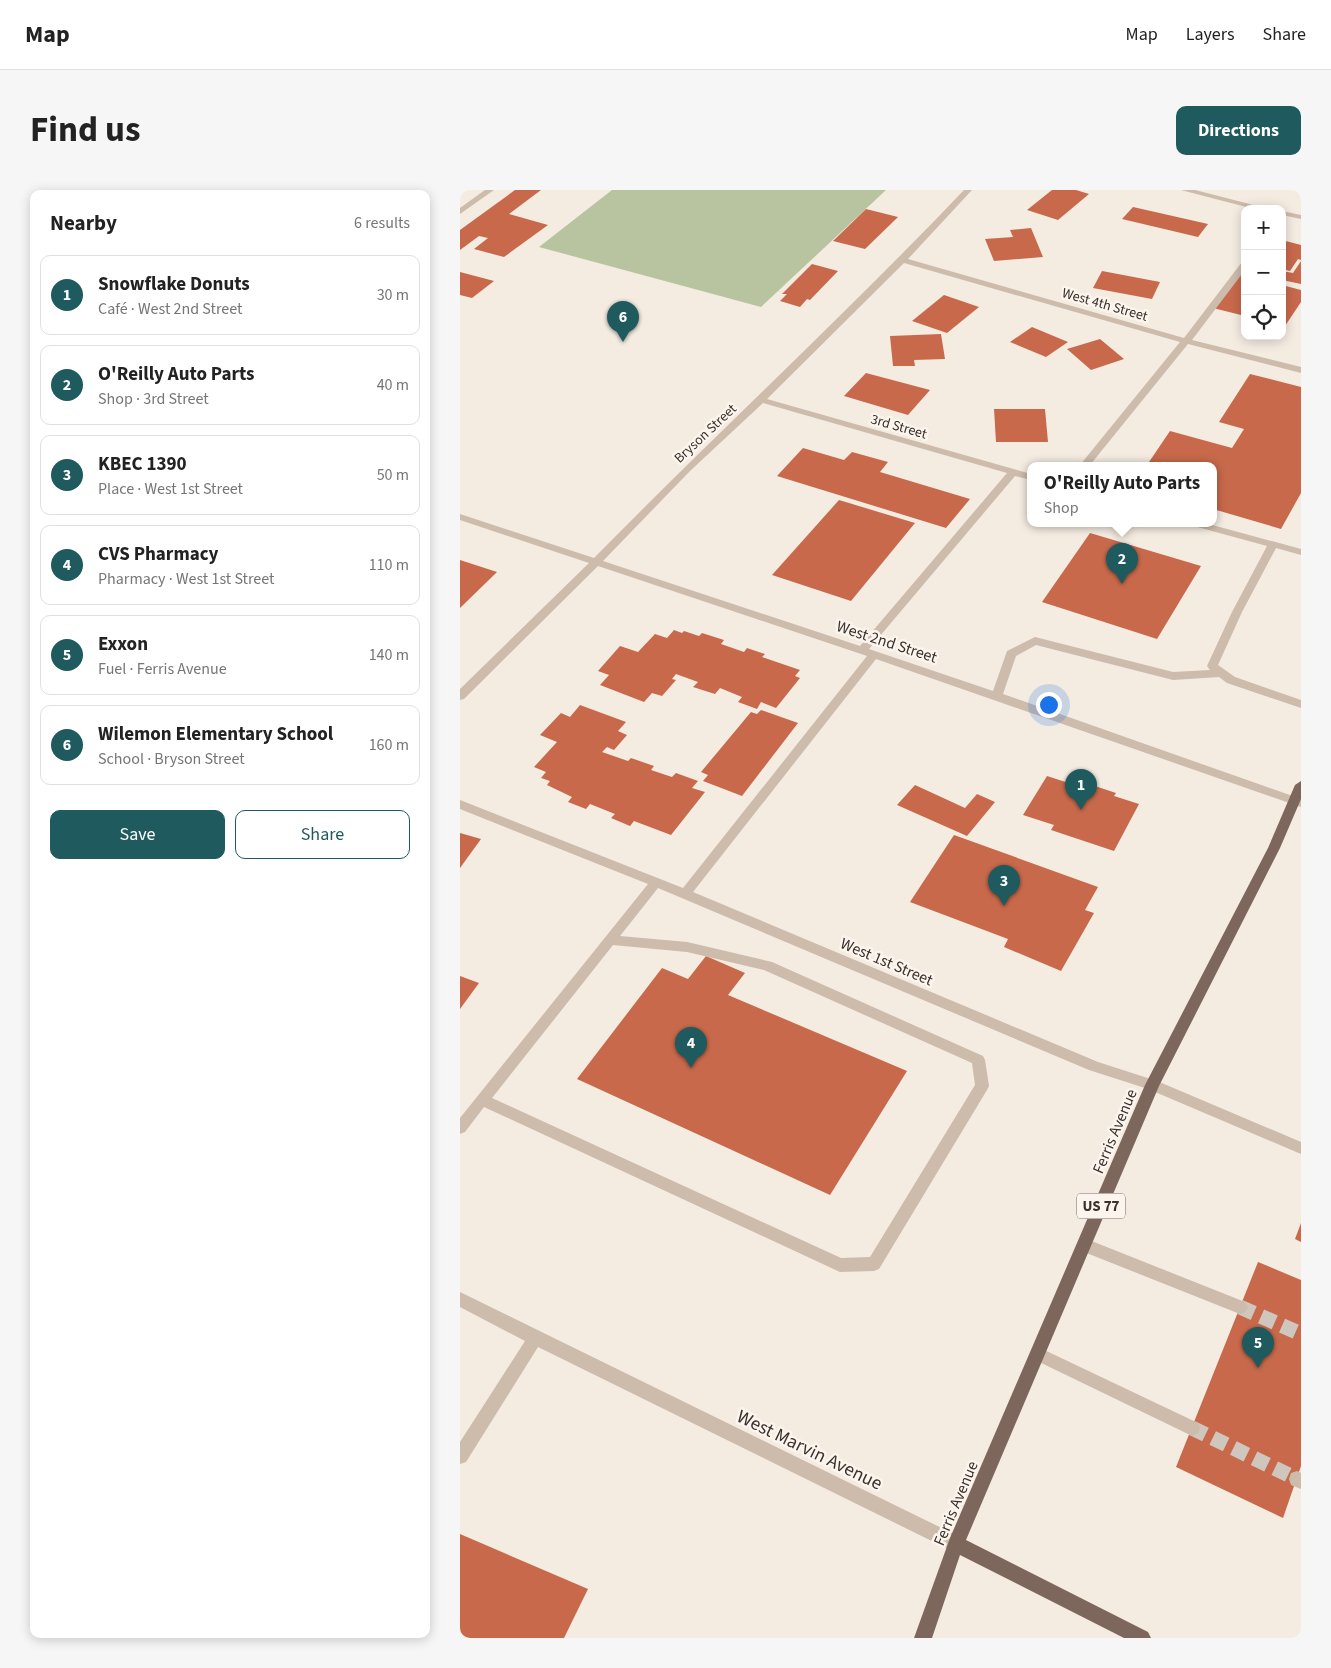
<!DOCTYPE html>
<meta charset="utf-8">
<style>
:root{--surface:#fff;--page:#f6f6f6;--text:#222;--muted:#767676;--line:#e0e0e0;--accent:#1f5a5e}
body{margin:0;font-family:"Source Sans 3",sans-serif;background:var(--page);color:var(--text)}
.controls{position:absolute;right:15px;top:15px;display:grid;overflow:hidden;border-radius:10px;box-shadow:0 2px 12px #0003}
.controls button{width:45px;height:45px;display:grid;place-items:center;padding:0;border:0;border-bottom:1px solid var(--line);background:var(--surface);color:var(--text);font:25px sans-serif}
.you{position:absolute;left:588px;top:514px;width:18px;height:18px;margin:-12px;border:4px solid #fff;border-radius:50%;background:#1a73e8;box-shadow:0 0 0 8px #1a73e833}
.badge{display:grid;place-items:center;width:32px;height:32px;border-radius:50%;background:var(--accent);color:#fff;font-size:16px;font-weight:700}
.pin{position:absolute;translate:-50% -41px;filter:drop-shadow(0 1px 2px #0008)}
.pin::after{content:'';position:absolute;top:26px;width:18px;height:15px;background:inherit;clip-path:polygon(0 0,100% 0,50% 100%)}
.popup{position:absolute;left:567px;top:272px;width:190px;height:65px;box-sizing:border-box;display:grid;place-content:center;border-radius:10px;background:var(--surface);filter:drop-shadow(0 1px 4px #0005);font-size:16px;white-space:nowrap;color:var(--muted)}
.popup b{font-size:19px;color:var(--text)}
.popup::after{content:'';position:absolute;left:50%;top:100%;margin-left:-10px;border:10px solid transparent;border-top-color:var(--surface)}
.list{margin:0;padding:0;list-style:none}
h2{display:flex;justify-content:space-between;align-items:center;height:65px;margin:0;padding:0 20px;font-size:21px}
h2 small{font-size:16px;font-weight:400;color:var(--muted)}
.list li{display:grid;grid-template-columns:32px 1fr auto;gap:15px;align-items:center;box-sizing:border-box;height:80px;margin:0 10px 10px;padding:0 10px;border:1px solid var(--line);border-radius:10px}
.list b{display:block;font-size:19px;white-space:nowrap}
.list p{margin:0;font-size:16px;white-space:nowrap;color:var(--muted)}
.list em{font-size:16px;font-style:normal;color:var(--muted)}
.actions{display:flex;gap:10px;padding:15px 20px}
.actions a{flex:1;padding:11px 0;border:1px solid var(--accent);border-radius:10px;text-align:center;font-size:18px;color:var(--accent)}
.actions .main{background:var(--accent);color:#fff}
.icon{flex:none;width:28px;height:28px;fill:none;stroke:currentColor;stroke-width:2;stroke-linecap:round;stroke-linejoin:round}
.map{position:relative;flex:none;width:841px;height:1448px;overflow:hidden;border-radius:10px}
header{display:flex;align-items:center;gap:30px;box-sizing:border-box;height:70px;padding:0 25px;background:var(--surface);border-bottom:1px solid var(--line)}
header strong{font-size:24px}
nav{display:flex;gap:28px;margin-inline-start:auto;font-size:18px}
.intro{display:flex;align-items:center;justify-content:space-between;box-sizing:border-box;height:120px;padding:0 30px}
h1{margin:0;font-size:35px}
.button{padding:12px 22px;border-radius:10px;background:var(--accent);color:#fff;font-size:18px;font-weight:700}
main{display:flex;gap:30px;padding:0 30px}
aside{flex:1;background:var(--surface);border-radius:10px;box-shadow:0 2px 12px #0003}
.map>svg:first-child{display:block}
.green{fill:#b8c4a0}
.building{fill:#c8694b}
.lines{fill:none;stroke-linecap:round;stroke-linejoin:round}
.minor-tunnel{stroke:#cfc6bd;stroke-width:15;stroke-dasharray:15 8;stroke-linecap:butt}
.minor{fill:#cdbbac;fill-rule:evenodd}
.major{fill:#7d675c;fill-rule:evenodd}
.labels{text-anchor:middle;stroke-width:5;stroke-linejoin:round;paint-order:stroke}
.far-street-label{font-size:14px;fill:#3b302b;stroke:#fbf5ee}
.shield{fill:#fbf5ee;stroke:#756b66;stroke-width:1}
.shield-label{font-size:15px;font-weight:bold;fill:#3b302b}
.street-label{font-size:16px;fill:#3b302b;stroke:#fbf5ee}
.near-street-label{font-size:19px;fill:#3b302b;stroke:#fbf5ee}
</style>
<header>
<strong>Map</strong>
<nav><a>Map</a><a>Layers</a><a>Share</a></nav>
</header>
<div class="intro"><h1>Find us</h1><a class="button">Directions</a></div>
<main>
<aside>
<h2>Nearby<small>6 results</small></h2>
<ul class="list">
<li><span class="badge">1</span><div><b>Snowflake Donuts</b><p>Café · West 2nd Street</p></div><em>30 m</em></li>
<li><span class="badge">2</span><div><b>O'Reilly Auto Parts</b><p>Shop · 3rd Street</p></div><em>40 m</em></li>
<li><span class="badge">3</span><div><b>KBEC 1390</b><p>Place · West 1st Street</p></div><em>50 m</em></li>
<li><span class="badge">4</span><div><b>CVS Pharmacy</b><p>Pharmacy · West 1st Street</p></div><em>110 m</em></li>
<li><span class="badge">5</span><div><b>Exxon</b><p>Fuel · Ferris Avenue</p></div><em>140 m</em></li>
<li><span class="badge">6</span><div><b>Wilemon Elementary School</b><p>School · Bryson Street</p></div><em>160 m</em></li>
</ul>
<div class="actions"><a class="main">Save</a><a>Share</a></div>
</aside>
<div class="map">
<svg width="841" height="1448" viewBox="0 0 841 1448">
<rect width="100%" height="100%" fill="#f4ebe1"/>
<path class="green" d="M 152,0 L 426,0 L 301,117 L 79,57 Z"/>
<g class="building">
<path d="M 55,0 L 81,0 L 49,24 L 88,35 L 44,67 L 14,59 L 28,48 L 19,46 L 0,60 L 0,40 Z"/>
<path d="M 592,0 L 616,0 L 629,4 L 598,30 L 567,20 Z"/>
<path d="M 673,17 L 748,34 L 738,47 L 662,29 Z"/>
<path d="M 406,19 L 438,27 L 405,59 L 373,51 Z"/>
<path d="M 571,38 L 583,67 L 534,71 L 525,49 L 553,47 L 550,40 Z"/>
<path d="M 822,50 L 841,55 L 841,70 L 838,69 L 830,81 L 822,79 Z"/>
<path d="M 841,71 L 841,94 L 822,90 L 822,81 L 833,83 Z"/>
<path d="M 352,74 L 378,81 L 350,110 L 347,109 L 340,117 L 320,111 L 327,104 L 322,104 Z"/>
<path d="M 642,81 L 700,92 L 692,109 L 633,98 Z"/>
<path d="M 0,82 L 34,91 L 12,108 L 0,105 Z"/>
<path d="M 778,84 L 785,86 L 785,126 L 753,118 Z"/>
<path d="M 822,95 L 841,100 L 841,112 L 825,136 L 822,135 Z"/>
<path d="M 484,105 L 519,117 L 487,143 L 452,131 Z"/>
<path d="M 572,137 L 608,152 L 586,167 L 550,152 Z"/>
<path d="M 481,144 L 485,169 L 454,170 L 455,176 L 433,176 L 430,146 Z"/>
<path d="M 640,149 L 664,169 L 631,180 L 607,159 Z"/>
<path d="M 406,183 L 470,200 L 448,225 L 384,206 Z"/>
<path d="M 790,184 L 841,197 L 841,303 L 821,339 L 753,319 L 753,275 L 687,275 L 710,241 L 772,258 L 784,239 L 759,232 Z"/>
<path d="M 534,219 L 585,219 L 588,252 L 536,252 Z"/>
<path d="M 343,258 L 384,270 L 392,262 L 428,272 L 420,282 L 510,309 L 486,338 L 317,286 Z"/>
<path d="M 379,310 L 455,333 L 391,411 L 312,385 Z"/>
<path d="M 630,343 L 741,376 L 697,449 L 582,412 Z"/>
<path d="M 0,370 L 37,382 L 0,418 Z"/>
<path d="M 214,440 L 222,443 L 224,441 L 239,446 L 242,443 L 264,450 L 261,454 L 284,462 L 287,458 L 305,464 L 302,467 L 340,480 L 335,486 L 340,488 L 316,518 L 301,512 L 297,519 L 278,512 L 282,507 L 260,498 L 255,504 L 233,497 L 238,492 L 216,484 L 212,489 L 216,490 L 202,506 L 192,503 L 184,512 L 140,495 L 149,485 L 138,481 L 160,456 L 178,462 L 195,444 L 207,448 Z"/>
<path d="M 120,515 L 166,532 L 158,541 L 167,545 L 154,560 L 147,557 L 142,562 L 168,571 L 171,568 L 194,576 L 191,580 L 212,587 L 216,583 L 238,591 L 232,598 L 245,602 L 211,645 L 174,631 L 170,636 L 151,628 L 155,624 L 130,614 L 126,619 L 108,612 L 112,607 L 87,595 L 90,591 L 81,588 L 86,582 L 74,577 L 97,552 L 80,545 L 101,523 L 110,527 Z"/>
<path d="M 301,520 L 338,533 L 282,606 L 243,591 L 248,585 L 241,582 L 291,522 L 297,524 Z"/>
<path d="M 587,586 L 621,597 L 623,592 L 656,603 L 654,606 L 679,614 L 654,661 L 591,640 L 594,635 L 563,625 Z"/>
<path d="M 455,595 L 505,618 L 517,604 L 535,612 L 507,646 L 437,615 Z"/>
<path d="M 0,643 L 21,649 L 0,678 Z"/>
<path d="M 494,645 L 638,697 L 625,720 L 634,723 L 601,781 L 544,757 L 548,749 L 450,712 Z"/>
<path d="M 246,766 L 285,783 L 268,805 L 447,881 L 370,1005 L 117,889 L 202,778 L 228,789 Z"/>
<path d="M 0,786 L 19,793 L 0,819 Z"/>
<path d="M 841,1033 L 841,1052 L 835,1049 Z"/>
<path d="M 798,1072 L 841,1090 L 841,1276 L 823,1328 L 716,1277 Z"/>
<path d="M 0,1344 L 128,1399 L 104,1448 L 0,1448 Z"/>
</g>
<g class="lines">
<g class="minor-tunnel">
<path d="M 780,1117 L 841,1144"/>
<path d="M 732,1238 L 837,1289"/>
</g>
<g class="minor">
<path d="M 25,0 L 34,0 L 0,24 L 0,18 Z"/>
<path d="M 504,0 L 512,0 L 448,69 L 724,148 L 782,72 L 785,72 L 785,80 L 732,150 L 841,177 L 841,183 L 728,154 L 630,275 L 620,275 L 720,152 L 444,73 L 307,209 L 571,284 L 571,290 L 555,286 L 409,459 L 533,501 L 547,461 L 575,447 L 713,482 L 750,480 L 747,476 L 772,422 L 807,356 L 730,335 L 729,333 L 745,333 L 841,359 L 841,365 L 816,358 L 782,422 L 758,475 L 775,487 L 841,510 L 841,518 L 767,493 L 759,487 L 713,490 L 576,455 L 556,466 L 543,504 L 841,609 L 841,617 L 416,469 L 233,702 L 638,872 L 697,891 L 841,952 L 841,964 L 688,899 L 629,880 L 198,698 L 160,746 L 227,752 L 312,772 L 523,866 L 525,870 L 529,896 L 527,900 L 419,1079 L 414,1081 L 380,1082 L 24,917 L 5,942 L 0,944 L 0,928 L 188,694 L 0,619 L 0,610 L 223,698 L 407,466 L 138,376 L 4,509 L 0,510 L 0,499 L 129,373 L 0,330 L 0,324 L 134,368 C 256,244 384,126 504,0 ZM 303,213 L 547,283 L 400,456 L 143,371 L 230,281 ZM 153,755 L 227,762 L 304,780 L 512,873 L 515,895 L 410,1067 L 381,1068 L 32,908 Z"/>
<path d="M 721,0 L 735,0 L 809,19 L 794,19 Z"/>
<path d="M 822,21 L 841,25 L 841,29 L 822,25 Z"/>
<path d="M 624,1048 L 785,1112 L 788,1117 L 785,1122 L 780,1124 L 619,1060 L 617,1055 L 619,1050 Z"/>
<path d="M 0,1102 L 502,1348 L 504,1354 L 502,1360 L 496,1362 L 490,1360 L 78,1157 L 6,1272 L 0,1274 L 0,1252 L 65,1151 L 0,1117 Z"/>
<path d="M 578,1157 L 738,1233 L 740,1238 L 738,1243 L 732,1246 L 726,1243 L 573,1169 L 570,1164 L 573,1159 Z"/>
<path d="M 837,1281 L 841,1283 L 841,1299 L 831,1295 L 829,1289 L 831,1283 Z"/>
</g>
<path class="major" d="M 841,591 L 841,609 L 820,658 L 699,896 L 506,1350 L 688,1442 L 691,1448 L 664,1448 L 500,1365 L 472,1448 L 454,1448 L 490,1348 L 685,895 L 808,658 L 835,595 Z"/>
</g>
<g class="labels">
<g class="far-street-label">
<text transform="translate(645 114) rotate(16)" y="5">West 4th Street</text>
<text transform="translate(439 236) rotate(16)" y="5">3rd Street</text>
<text transform="translate(245 243) rotate(-43)" y="5">Bryson Street</text>
</g>
<rect class="shield" x="617" y="1003.5" width="48" height="25" rx="4"/>
<g class="shield-label">
<text x="641" y="1021">US 77</text>
</g>
<g class="street-label">
<text transform="translate(427 451) rotate(18)" y="6">West 2nd Street</text>
<text transform="translate(427 771) rotate(23)" y="6">West 1st Street</text>
<text transform="translate(654 941) rotate(-67)" y="6">Ferris Avenue</text>
<text transform="translate(495 1313) rotate(-67)" y="6">Ferris Avenue</text>
</g>
<g class="near-street-label">
<text transform="translate(350 1259) rotate(26)" y="7">West Marvin Avenue</text>
</g>
</g>
</svg>
<div class="controls">
<button>+</button>
<button>−</button>
<button><svg class="icon" aria-label="locate" viewBox="0 0 24 24"><circle cx="12" cy="12" r="6"/><path d="M12 2v4M12 18v4M2 12h4M18 12h4"/></svg></button>
</div>
<div class="you"></div>
<div class="pin badge" style="left:621px;top:620px">1</div>
<div class="pin badge" style="left:662px;top:394px">2</div>
<div class="popup"><b>O'Reilly Auto Parts</b>Shop</div>
<div class="pin badge" style="left:544px;top:716px">3</div>
<div class="pin badge" style="left:231px;top:878px">4</div>
<div class="pin badge" style="left:798px;top:1178px">5</div>
<div class="pin badge" style="left:163px;top:152px">6</div>
</div>
</main>
